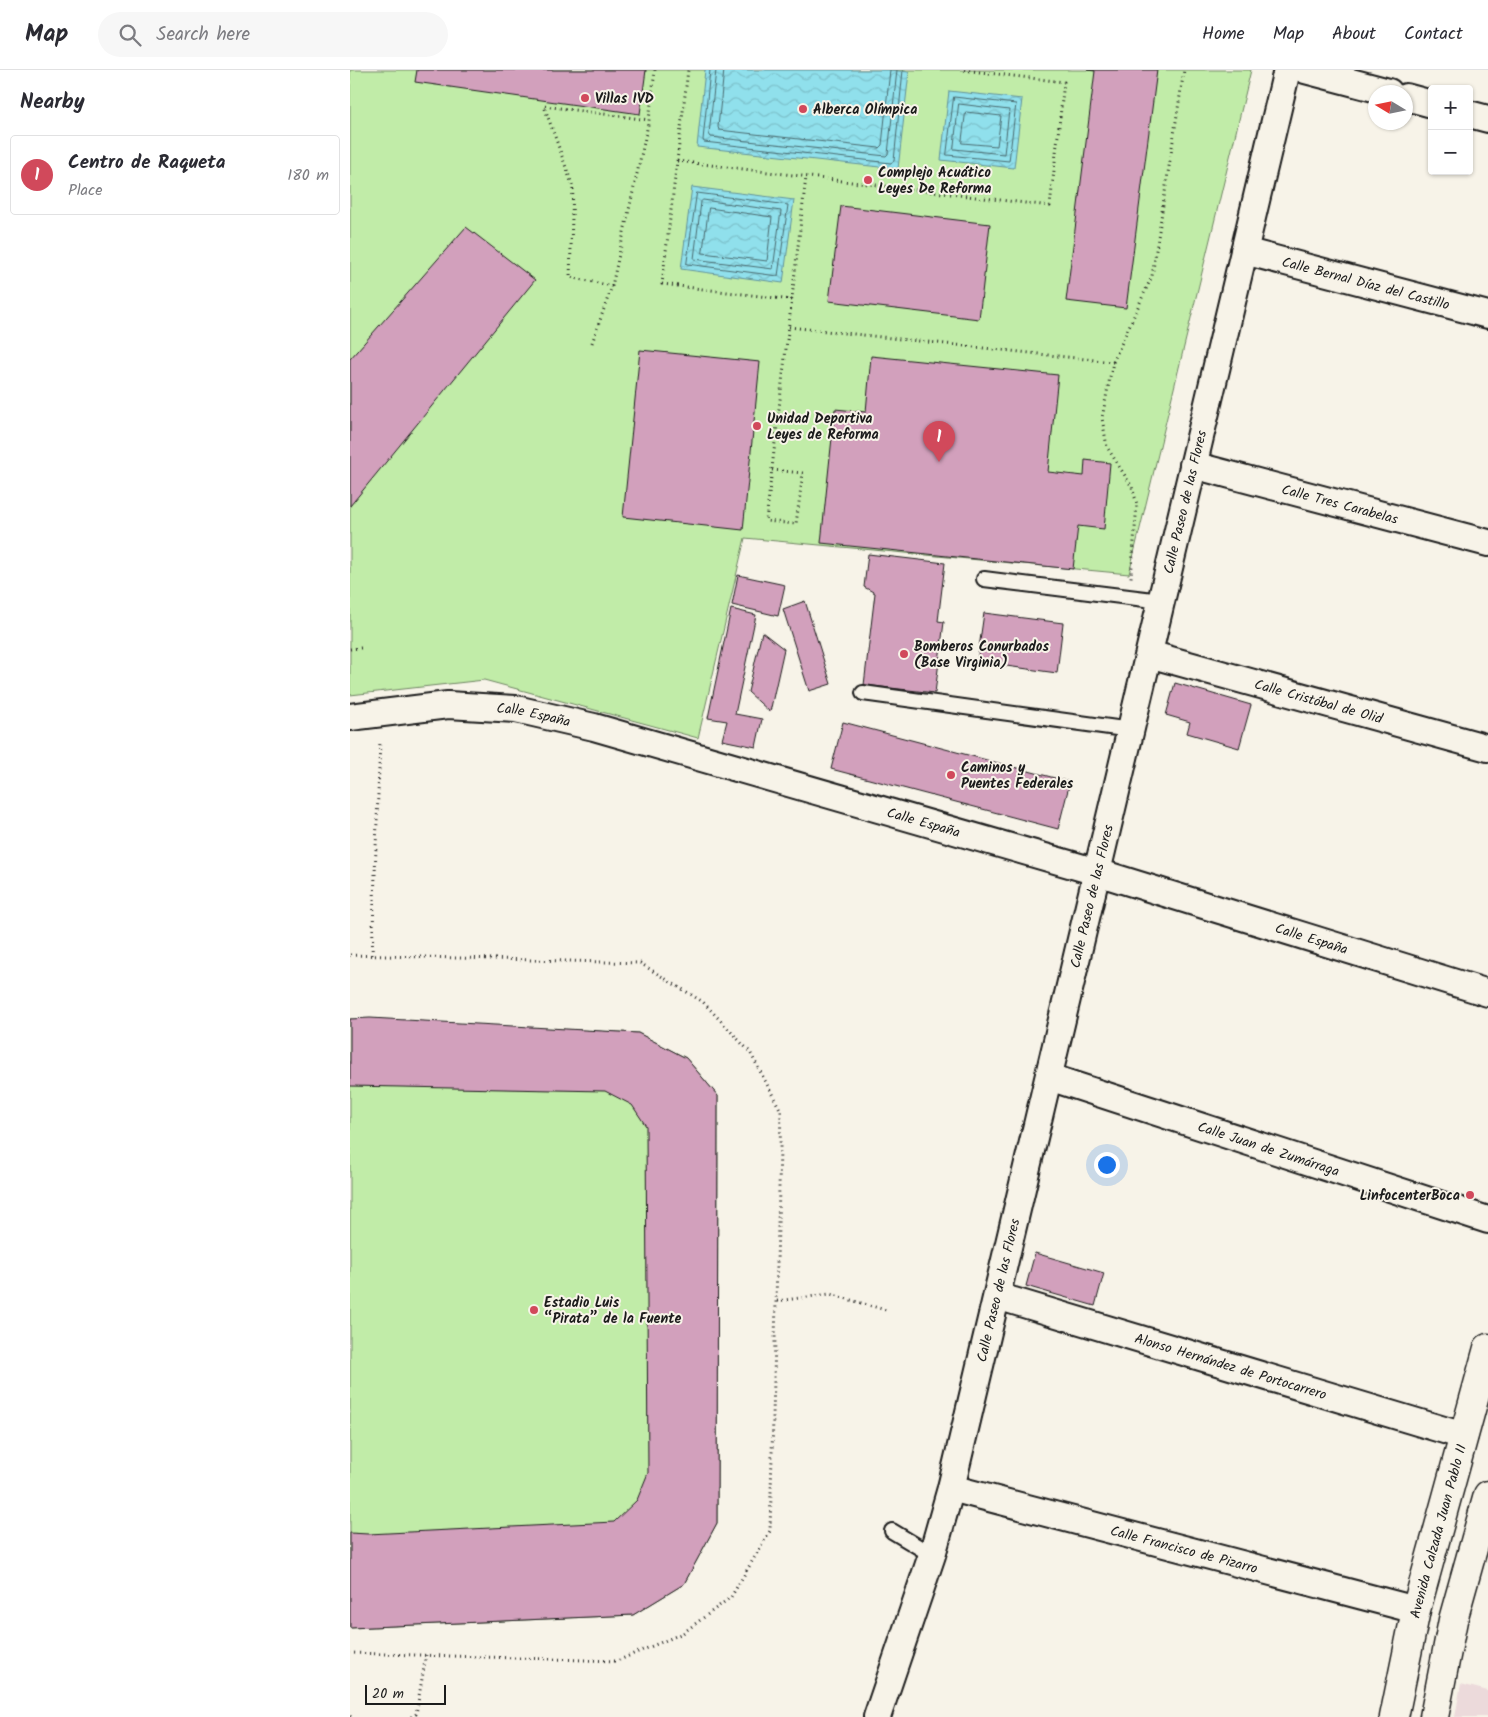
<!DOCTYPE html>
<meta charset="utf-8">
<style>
:root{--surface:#fff;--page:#f7f7f7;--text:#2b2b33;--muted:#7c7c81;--line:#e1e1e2;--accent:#d1495b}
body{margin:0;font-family:Kalam,sans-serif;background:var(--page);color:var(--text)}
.controls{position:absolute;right:15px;top:15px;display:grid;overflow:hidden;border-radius:5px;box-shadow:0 1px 4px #0004}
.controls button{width:45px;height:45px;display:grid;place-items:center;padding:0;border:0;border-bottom:1px solid var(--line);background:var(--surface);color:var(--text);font:25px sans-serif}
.compass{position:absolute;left:1018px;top:15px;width:45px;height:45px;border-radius:50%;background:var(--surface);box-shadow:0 1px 4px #0004;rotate:280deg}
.scale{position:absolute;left:15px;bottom:12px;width:81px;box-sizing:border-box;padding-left:5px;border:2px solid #1c1c1c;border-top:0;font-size:14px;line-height:18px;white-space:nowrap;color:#1c1c1c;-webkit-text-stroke:4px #f7f3e8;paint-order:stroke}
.you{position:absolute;left:756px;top:1094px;width:18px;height:18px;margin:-12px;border:4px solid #fff;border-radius:50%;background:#1a73e8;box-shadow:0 0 0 8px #1a73e833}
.badge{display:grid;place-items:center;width:32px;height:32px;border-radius:50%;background:var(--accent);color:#fff;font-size:16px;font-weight:700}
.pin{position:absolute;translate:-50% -41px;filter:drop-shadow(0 1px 2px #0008)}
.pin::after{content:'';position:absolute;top:26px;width:18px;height:15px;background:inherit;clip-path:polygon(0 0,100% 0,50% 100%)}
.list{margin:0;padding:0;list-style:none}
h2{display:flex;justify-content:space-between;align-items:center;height:65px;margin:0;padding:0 20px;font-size:21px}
h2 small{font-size:16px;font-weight:400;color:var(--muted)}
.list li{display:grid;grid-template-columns:32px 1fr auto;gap:15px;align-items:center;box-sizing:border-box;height:80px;margin:0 10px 10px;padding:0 10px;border:1px solid var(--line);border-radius:5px}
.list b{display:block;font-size:19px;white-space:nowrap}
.list p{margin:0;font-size:16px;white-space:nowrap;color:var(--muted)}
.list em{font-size:16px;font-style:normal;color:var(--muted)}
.icon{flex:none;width:28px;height:28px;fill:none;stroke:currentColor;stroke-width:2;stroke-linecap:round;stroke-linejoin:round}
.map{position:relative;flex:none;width:1138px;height:1647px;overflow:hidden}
header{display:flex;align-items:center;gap:30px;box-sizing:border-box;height:70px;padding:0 25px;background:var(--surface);border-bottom:1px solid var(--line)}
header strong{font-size:24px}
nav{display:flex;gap:28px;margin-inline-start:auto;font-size:18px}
.search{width:350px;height:45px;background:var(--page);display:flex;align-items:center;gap:12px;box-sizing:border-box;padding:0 18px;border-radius:28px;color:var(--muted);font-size:19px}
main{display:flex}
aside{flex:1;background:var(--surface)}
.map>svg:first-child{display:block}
.built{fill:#ecdadb}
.park{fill:#c1eca8;stroke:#6e8462}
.water{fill:url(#water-waves);stroke:#629299}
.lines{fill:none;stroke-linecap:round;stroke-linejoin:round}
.shore{stroke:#4a6a6f;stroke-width:1}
.building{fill:#d2a0bc;stroke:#1c1c1c}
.service-casing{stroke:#1c1c1c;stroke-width:18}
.minor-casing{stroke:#1c1c1c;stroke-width:30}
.secondary-casing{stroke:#1c1c1c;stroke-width:31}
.path{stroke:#1c1c1c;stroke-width:3;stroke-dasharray:1 4;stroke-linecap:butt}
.service{stroke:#f7f3e8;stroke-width:14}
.minor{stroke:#f7f3e8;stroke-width:26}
.secondary{stroke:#f7f3e8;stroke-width:28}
.poi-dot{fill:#d1495b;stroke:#f7f3e8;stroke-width:2}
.labels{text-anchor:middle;stroke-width:4;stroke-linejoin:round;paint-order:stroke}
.poi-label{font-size:14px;font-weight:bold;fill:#1c1c1c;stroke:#f7f3e8;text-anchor:start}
.street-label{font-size:14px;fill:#1c1c1c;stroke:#f7f3e8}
</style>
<header>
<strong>Map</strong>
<div class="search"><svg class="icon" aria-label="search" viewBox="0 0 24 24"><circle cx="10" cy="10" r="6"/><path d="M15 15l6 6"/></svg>Search here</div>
<nav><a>Home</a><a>Map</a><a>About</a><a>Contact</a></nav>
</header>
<main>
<aside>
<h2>Nearby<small></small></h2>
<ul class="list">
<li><span class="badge">1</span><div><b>Centro de Raqueta</b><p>Place</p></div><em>180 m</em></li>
</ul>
</aside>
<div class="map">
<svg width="1138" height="1647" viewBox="0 0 1138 1647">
<defs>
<pattern id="water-waves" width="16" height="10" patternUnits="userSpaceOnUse" patternTransform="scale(1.25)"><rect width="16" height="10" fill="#90e0ec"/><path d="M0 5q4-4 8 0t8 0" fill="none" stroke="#7cc0ca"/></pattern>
</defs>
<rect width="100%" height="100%" fill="#f7f3e8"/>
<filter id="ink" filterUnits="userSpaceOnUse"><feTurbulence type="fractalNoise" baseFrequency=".02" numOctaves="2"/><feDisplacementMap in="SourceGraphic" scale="10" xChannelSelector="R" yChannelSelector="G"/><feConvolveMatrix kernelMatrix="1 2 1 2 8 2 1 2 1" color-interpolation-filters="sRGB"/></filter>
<g filter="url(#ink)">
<path class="built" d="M 1111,1614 L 1138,1621 L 1138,1647 L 1105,1647 Z"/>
<g class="park">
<path d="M 0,0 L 901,0 L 779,504 L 395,468 L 348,668 L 134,610 L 0,625 Z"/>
<path d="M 0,949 L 288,963 L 336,988 L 368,1026 L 367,1453 L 334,1514 L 283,1545 L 0,1558 Z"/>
</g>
<g class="water">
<path d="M 355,0 L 539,0 L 559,2 L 548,99 L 347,77 Z"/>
<path d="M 599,21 L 672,29 L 664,98 L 591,90 Z"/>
<path d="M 342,117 L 444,130 L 433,213 L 331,199 Z"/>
</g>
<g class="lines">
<g class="shore">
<path d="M 360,0 L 353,70 L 354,72 L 541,93 L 544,91 L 553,0"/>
<path d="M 366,0 L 359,64 L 361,67 L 536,86 L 538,84 L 547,0"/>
<path d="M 374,0 L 368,57 L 369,60 L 529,78 L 532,75 L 540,0"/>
<path d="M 604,27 L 666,34 L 659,91 L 597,85 Z"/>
<path d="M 609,34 L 659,40 L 654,84 L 604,79 Z"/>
<path d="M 616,42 L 651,46 L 647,76 L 612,73 Z"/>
<path d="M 347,123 L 438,135 L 428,206 L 337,194 Z"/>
<path d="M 353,130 L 431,141 L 423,199 L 344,189 L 351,132 Z"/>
<path d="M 359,138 L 422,147 L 417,191 L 353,183 Z"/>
</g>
</g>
<g class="building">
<path d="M 67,0 L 296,0 L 290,44 L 65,12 Z"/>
<path d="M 737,0 L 807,0 L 776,238 L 716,231 L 745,1 Z"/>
<path d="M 491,136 L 640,154 L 629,249 L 479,231 Z"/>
<path d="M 116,157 L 185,210 L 0,436 L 0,289 Z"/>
<path d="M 290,280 L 410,292 L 393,460 L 273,447 Z"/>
<path d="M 521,286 L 708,305 L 698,402 L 734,406 L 735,390 L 760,393 L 754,459 L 728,456 L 723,499 L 471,473 L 485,339 L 516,342 Z"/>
<path d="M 518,484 L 595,493 L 588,551 L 594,552 L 585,623 L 514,615 L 525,523 L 514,517 Z"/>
<path d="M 388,505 L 435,515 L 428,546 L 382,535 Z"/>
<path d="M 455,531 L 481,614 L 459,621 L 433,539 Z"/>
<path d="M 381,539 L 406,545 L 385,644 L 412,649 L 406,677 L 372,670 L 377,651 L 358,648 Z"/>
<path d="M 634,543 L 713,553 L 707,603 L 627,592 Z"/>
<path d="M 412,562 L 434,579 L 420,642 L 398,622 Z"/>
<path d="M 825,613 L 901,635 L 889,678 L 837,663 L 840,652 L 816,645 Z"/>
<path d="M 493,652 L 720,712 L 708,759 L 481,699 Z"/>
<path d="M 20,948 L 288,963 L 336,988 L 368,1026 L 367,1453 L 334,1514 L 283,1545 L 0,1558 L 0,1463 L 18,1464 L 264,1452 L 287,1430 L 298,1403 L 296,1056 L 282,1035 L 255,1021 L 0,1016 L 0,949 Z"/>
<path d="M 685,1183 L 754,1203 L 745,1236 L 676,1216 Z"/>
</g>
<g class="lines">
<defs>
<g id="service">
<path d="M 634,509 L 811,531"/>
<path d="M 513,623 L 781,660"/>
<path d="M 542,1461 L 582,1485"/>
</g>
<g id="minor">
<path d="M 955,0 L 1039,22"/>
<path d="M 1056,27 L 1082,34"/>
<path d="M 1119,44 L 1138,49"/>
<path id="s1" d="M 894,181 L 1138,245"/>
<path id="s2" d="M 843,395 L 1138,473"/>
<path id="s3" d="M 799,584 L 1138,678"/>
<path id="s4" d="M 0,647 L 98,635 L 166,639 L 244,657 L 747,802 L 1138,923"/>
<path id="s5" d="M 699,1007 L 1138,1150"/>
<path id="s6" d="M 647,1226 L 1114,1366"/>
<path id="s7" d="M 601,1418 L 1066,1540"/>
<path id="s8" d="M 527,1647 L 582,1485 L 601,1418 L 937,0"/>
</g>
<g id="secondary">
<path id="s9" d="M 1044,1647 L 1066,1540 L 1138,1278"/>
<path d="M 1084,1647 L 1103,1550 L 1138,1425"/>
</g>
</defs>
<use href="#service" class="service-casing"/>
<use href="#minor" class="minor-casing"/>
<use href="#secondary" class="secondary-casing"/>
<g class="path">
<path d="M 327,91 L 338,0"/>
<path d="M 262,216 L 220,207 L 223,117 L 194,36 L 299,50"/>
<path d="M 442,230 L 312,214 L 327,91 L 700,136 L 714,12 L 613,0"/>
<path d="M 439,257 L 763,292 L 752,348 L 757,377 L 782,417 L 787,434 L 781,508"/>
<path d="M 242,273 L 262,216 L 299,50 L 305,0"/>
<path d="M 763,292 L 802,206 L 834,0"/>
<path d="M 422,400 L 453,403 L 446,454 L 416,451 C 429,336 443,221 456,107"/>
<path d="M 0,579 L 11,578"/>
<path d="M 0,885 L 290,893 L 353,932 L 400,982 L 431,1041 L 420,1461 L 381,1527 L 333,1563 L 267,1591 L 0,1583"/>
<path d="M 22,885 L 30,671"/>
<path d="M 427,1231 L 480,1224 L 539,1241"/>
<path d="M 0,1646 L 1,1647"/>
<path d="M 61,1647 L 66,1644 L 76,1585"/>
</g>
<use href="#service" class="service"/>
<use href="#minor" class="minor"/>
<use href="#secondary" class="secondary"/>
</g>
</g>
<g class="poi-dot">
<circle cx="235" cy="28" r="5"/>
<circle cx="453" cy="39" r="5"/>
<circle cx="518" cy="110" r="5"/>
<circle cx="407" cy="356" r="5"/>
<circle cx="554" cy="584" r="5"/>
<circle cx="601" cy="705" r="5"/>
<circle cx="1120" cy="1125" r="5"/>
<circle cx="184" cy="1240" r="5"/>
</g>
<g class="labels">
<g class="poi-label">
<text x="245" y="33">Villas IVD</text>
<text x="463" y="44">Alberca Olímpica</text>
<text x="528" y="107">Complejo Acuático<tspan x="528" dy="16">Leyes De Reforma</tspan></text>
<text x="417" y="353">Unidad Deportiva<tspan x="417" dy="16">Leyes de Reforma</tspan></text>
<text x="564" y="581">Bomberos Conurbados<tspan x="564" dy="16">(Base Virginia)</tspan></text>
<text x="611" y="702">Caminos y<tspan x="611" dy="16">Puentes Federales</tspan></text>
<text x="1110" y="1130" text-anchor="end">LinfocenterBoca</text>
<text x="194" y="1237">Estadio Luis<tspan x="194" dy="16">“Pirata” de la Fuente</tspan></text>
</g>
<g class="street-label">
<text dy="5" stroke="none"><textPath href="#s1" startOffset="126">Calle Bernal Díaz del Castillo</textPath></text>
<text dy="5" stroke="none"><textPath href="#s8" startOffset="1254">Calle Paseo de las Flores</textPath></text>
<text dy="5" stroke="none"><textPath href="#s2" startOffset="152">Calle Tres Carabelas</textPath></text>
<text dy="5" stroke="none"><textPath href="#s3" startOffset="176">Calle Cristóbal de Olid</textPath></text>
<text dy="5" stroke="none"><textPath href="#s4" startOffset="185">Calle España</textPath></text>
<text dy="5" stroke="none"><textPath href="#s4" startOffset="590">Calle España</textPath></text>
<text dy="5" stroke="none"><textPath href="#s8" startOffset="849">Calle Paseo de las Flores</textPath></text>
<text dy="5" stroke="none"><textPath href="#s4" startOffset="995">Calle España</textPath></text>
<text dy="5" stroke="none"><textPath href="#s5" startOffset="231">Calle Juan de Zumárraga</textPath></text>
<text dy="5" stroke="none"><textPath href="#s8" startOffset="444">Calle Paseo de las Flores</textPath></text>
<text dy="5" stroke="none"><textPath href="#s6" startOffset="244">Alonso Hernández de Portocarrero</textPath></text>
<text dy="5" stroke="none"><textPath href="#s9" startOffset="191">Avenida Calzada Juan Pablo II</textPath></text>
<text dy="5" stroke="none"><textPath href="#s7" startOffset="241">Calle Francisco de Pizarro</textPath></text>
</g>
</g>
</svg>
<div class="controls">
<button>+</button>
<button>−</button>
</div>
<svg class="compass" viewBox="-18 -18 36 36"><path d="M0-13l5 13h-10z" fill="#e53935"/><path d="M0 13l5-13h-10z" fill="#7c7c81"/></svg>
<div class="scale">20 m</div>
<div class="you"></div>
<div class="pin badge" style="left:589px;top:392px">1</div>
</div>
</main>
